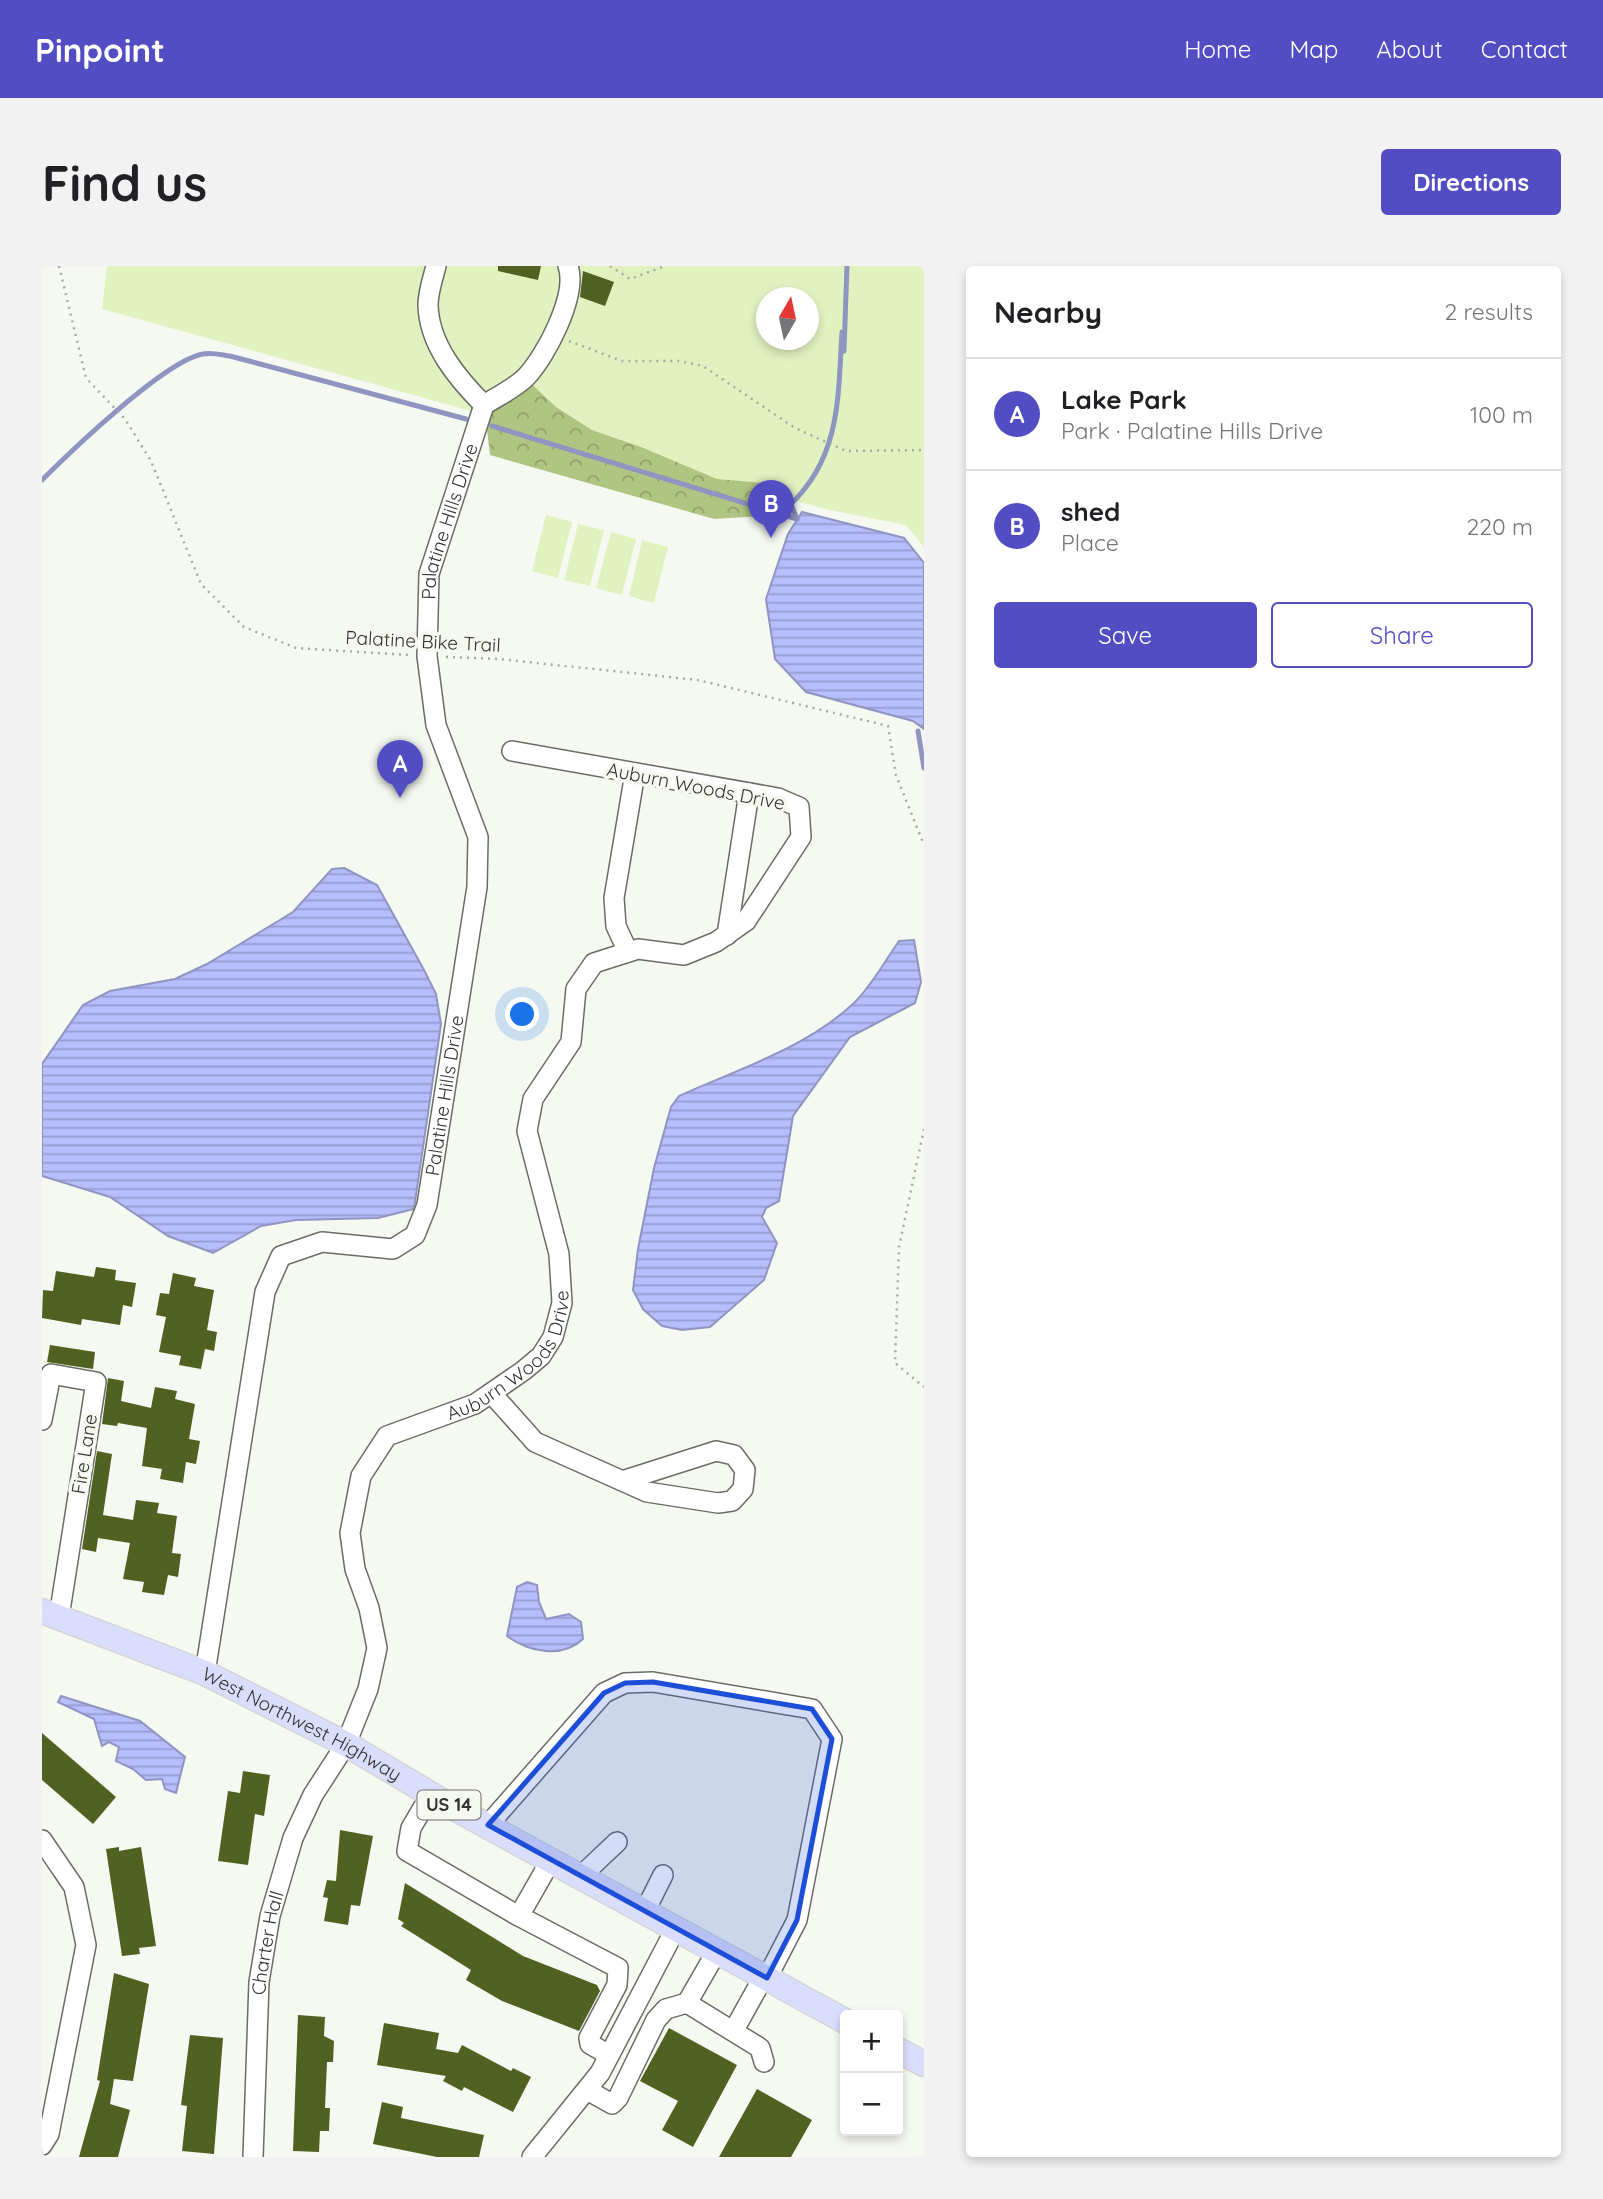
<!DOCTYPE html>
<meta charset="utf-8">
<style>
:root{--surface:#fff;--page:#f2f2f2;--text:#202124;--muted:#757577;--line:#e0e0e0;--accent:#534dc4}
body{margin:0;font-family:Quicksand,sans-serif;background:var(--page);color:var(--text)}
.controls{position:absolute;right:21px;bottom:21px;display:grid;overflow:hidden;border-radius:7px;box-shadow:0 4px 10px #0003}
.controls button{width:63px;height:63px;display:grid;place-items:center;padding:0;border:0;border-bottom:2px solid var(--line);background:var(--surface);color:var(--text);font:35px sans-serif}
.compass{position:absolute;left:714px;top:21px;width:63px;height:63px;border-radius:50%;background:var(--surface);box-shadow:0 4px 10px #0003;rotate:9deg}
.you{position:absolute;left:481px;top:749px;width:24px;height:24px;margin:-18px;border:5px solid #fff;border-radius:50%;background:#1a73e8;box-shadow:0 0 0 10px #1a73e833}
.badge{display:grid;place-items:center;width:46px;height:46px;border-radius:50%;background:var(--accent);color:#fff;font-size:23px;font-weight:700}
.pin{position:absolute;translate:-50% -58px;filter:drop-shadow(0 2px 4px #0008)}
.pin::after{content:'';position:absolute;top:37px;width:24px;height:21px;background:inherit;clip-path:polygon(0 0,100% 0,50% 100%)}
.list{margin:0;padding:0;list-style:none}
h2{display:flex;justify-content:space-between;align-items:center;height:91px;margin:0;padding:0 28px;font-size:30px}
h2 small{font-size:23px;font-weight:400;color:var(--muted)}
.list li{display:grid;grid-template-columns:46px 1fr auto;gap:21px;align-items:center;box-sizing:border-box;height:112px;padding:0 28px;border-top:2px solid var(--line)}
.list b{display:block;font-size:26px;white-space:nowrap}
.list p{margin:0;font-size:23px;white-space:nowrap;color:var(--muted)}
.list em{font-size:23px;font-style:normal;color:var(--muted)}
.actions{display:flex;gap:14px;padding:21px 28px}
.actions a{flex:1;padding:16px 0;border:2px solid var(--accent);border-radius:7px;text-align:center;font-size:24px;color:var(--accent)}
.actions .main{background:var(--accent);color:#fff}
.map{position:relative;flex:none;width:882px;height:1891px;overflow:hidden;border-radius:7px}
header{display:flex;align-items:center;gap:42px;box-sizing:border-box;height:98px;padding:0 35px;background:var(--accent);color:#fff}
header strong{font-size:33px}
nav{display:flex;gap:38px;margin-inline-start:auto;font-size:24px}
.intro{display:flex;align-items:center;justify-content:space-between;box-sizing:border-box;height:168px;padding:0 42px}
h1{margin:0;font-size:49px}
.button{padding:18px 32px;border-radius:7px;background:var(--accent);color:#fff;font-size:24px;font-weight:700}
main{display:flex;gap:42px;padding:0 42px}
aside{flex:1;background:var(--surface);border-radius:7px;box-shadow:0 4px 10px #0003}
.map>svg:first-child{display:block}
.green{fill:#e2f1c0;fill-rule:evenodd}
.forest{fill:url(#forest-crowns)}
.water{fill:url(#water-rules);stroke:#8f95c0;stroke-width:2}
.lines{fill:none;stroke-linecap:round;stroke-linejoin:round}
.stream{stroke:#8f95c0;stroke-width:5}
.building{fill:#516121}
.minor-casing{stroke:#6a6d66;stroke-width:22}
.major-casing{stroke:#d6d6d6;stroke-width:27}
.path{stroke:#a8aba5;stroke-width:2.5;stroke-dasharray:2 5;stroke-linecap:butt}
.minor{stroke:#fff;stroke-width:19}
.major{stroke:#daddfc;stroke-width:24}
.marked{fill:#1d4ed8;fill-opacity:0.2;stroke:#1d4ed8;stroke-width:5;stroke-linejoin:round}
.labels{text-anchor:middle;stroke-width:7;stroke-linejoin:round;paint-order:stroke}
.shield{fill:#f6f9f1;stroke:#6e6f6b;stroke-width:2}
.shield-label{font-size:18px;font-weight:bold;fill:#333431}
.street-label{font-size:19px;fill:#333431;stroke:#f6f9f1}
</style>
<header>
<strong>Pinpoint</strong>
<nav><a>Home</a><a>Map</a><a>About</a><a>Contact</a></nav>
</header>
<div class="intro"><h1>Find us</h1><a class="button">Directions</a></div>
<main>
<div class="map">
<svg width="882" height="1891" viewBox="0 0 882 1891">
<defs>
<pattern id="forest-crowns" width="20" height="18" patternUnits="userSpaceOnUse" patternTransform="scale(1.75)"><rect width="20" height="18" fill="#b1c582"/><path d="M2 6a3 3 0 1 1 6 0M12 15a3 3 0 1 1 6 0" fill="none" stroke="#91a16b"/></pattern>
<pattern id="water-rules" width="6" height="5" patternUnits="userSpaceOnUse" patternTransform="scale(1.75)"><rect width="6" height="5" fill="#b7befe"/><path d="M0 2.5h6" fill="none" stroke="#959bce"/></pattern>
</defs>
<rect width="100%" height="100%" fill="#f6f9f1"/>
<g class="green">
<path d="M 65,0 L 882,0 L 882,281 L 864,259 L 787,244 L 60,43 ZM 724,32 L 766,32 L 766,74 L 724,74 Z"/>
<path d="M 504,249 L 530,256 L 516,312 L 490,305 Z"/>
<path d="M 536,258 L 562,264 L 548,320 L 522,314 Z"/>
<path d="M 569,266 L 594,273 L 580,329 L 554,322 Z"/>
<path d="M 600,274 L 626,281 L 612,337 L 587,330 Z"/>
</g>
<path class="forest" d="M 483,112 L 514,141 L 550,164 L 599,181 L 675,213 L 745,219 L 721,250 L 672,253 L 448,189 L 442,139 Z"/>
<g class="water">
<path d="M 760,246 L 862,272 L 882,297 L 882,463 L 871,455 L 764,426 L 733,393 L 724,333 L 746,268 Z"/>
<path d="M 302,602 L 335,619 L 382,704 L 394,728 L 399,758 L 372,943 L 336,952 L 254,954 L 219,960 L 171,987 L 126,970 L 68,931 L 0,910 L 0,798 L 41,739 L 68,725 L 133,713 L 165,698 L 251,646 L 290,603 Z"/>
<path d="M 872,674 L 879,716 L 873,737 L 808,771 L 751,850 L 737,935 L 724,942 L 720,951 L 735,977 L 722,1014 L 668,1061 L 640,1064 L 620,1060 L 601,1043 L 591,1024 L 596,983 L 612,902 L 629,841 L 637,830 C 696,803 765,782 813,736 C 830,719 843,695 857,675 Z"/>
<path d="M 485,1316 L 495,1319 L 497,1336 L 504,1353 L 527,1348 L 539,1356 L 541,1373 C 520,1393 487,1386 465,1370 L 475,1321 Z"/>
<path d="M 19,1430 L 98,1455 L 143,1491 L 134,1527 L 123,1523 L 120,1513 L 104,1514 L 91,1503 L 74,1495 L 77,1481 L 67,1476 L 60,1480 L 52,1453 L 16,1436 Z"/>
</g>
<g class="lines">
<g class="stream">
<path d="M 450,160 L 755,253"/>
<path d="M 0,214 C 29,185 124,94 161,88 C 170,86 180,89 188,90 L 424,153"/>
<path d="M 755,253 L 749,238 C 799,190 796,130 800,66 L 802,85 L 805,0"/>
<path d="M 876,465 L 882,502"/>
</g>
</g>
<g class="building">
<path d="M 456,0 L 499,0 L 496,14 L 456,5 Z"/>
<path d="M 541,5 L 572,16 L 563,40 L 538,31 Z"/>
<path d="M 54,1001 L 74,1004 L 73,1014 L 94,1017 L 90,1041 L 81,1039 L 78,1059 L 40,1053 L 39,1059 L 0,1052 L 1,1024 L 11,1025 L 14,1005 L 52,1011 Z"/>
<path d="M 131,1007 L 154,1012 L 152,1020 L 172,1024 L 165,1064 L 175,1066 L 172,1085 L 163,1083 L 159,1103 L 137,1099 L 139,1090 L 117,1086 L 124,1051 L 114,1049 L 118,1027 L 127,1028 Z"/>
<path d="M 8,1079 L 53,1086 L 51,1103 L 5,1096 Z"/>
<path d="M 66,1112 L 82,1115 L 79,1135 L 109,1142 L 113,1121 L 135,1125 L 133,1133 L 153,1138 L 147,1173 L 158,1175 L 154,1198 L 144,1196 L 141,1217 L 118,1213 L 120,1203 L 100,1200 L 105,1162 L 76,1157 L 75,1160 L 60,1158 Z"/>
<path d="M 55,1185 L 70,1188 L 61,1249 L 91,1254 L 94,1234 L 117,1237 L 115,1247 L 135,1250 L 130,1287 L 139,1288 L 136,1311 L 126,1309 L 122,1329 L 100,1326 L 102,1316 L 81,1313 L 88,1277 L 56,1272 L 54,1286 L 40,1283 Z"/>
<path d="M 0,1467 L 74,1531 L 51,1558 L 0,1514 Z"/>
<path d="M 201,1505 L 228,1509 L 222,1550 L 213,1548 L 206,1599 L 176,1595 L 186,1525 L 198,1527 Z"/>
<path d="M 298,1564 L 331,1570 L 318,1640 L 309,1639 L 306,1659 L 282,1655 L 286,1632 L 281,1631 L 285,1614 L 294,1615 Z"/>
<path d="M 77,1581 L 77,1585 L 99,1581 L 114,1680 L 97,1682 L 98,1688 L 80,1690 L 64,1583 Z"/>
<path d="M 363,1617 L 481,1690 L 555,1719 L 558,1725 L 537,1765 L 460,1735 L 424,1714 L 429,1704 L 359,1660 L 362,1657 L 356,1653 Z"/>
<path d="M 72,1707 L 107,1718 L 91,1815 L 72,1813 L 68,1838 L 88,1844 L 76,1891 L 37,1891 L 58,1815 L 55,1814 Z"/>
<path d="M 256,1749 L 283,1751 L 282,1770 L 292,1775 L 291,1796 L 285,1796 L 283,1842 L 288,1842 L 287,1865 L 278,1865 L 277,1886 L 251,1885 Z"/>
<path d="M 342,1757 L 397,1767 L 394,1783 L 416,1787 L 420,1779 L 469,1805 L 471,1802 L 489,1811 L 471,1846 L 422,1821 L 420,1825 L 401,1815 L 404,1810 L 335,1799 Z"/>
<path d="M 627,1762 L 695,1799 L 651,1881 L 620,1864 L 636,1835 L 598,1815 Z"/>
<path d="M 148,1769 L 181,1772 L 172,1888 L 140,1885 L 145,1840 L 139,1839 Z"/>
<path d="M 715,1823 L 770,1854 L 749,1891 L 677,1891 Z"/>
<path d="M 340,1836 L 361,1841 L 359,1852 L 442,1869 L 437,1891 L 395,1891 L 331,1878 Z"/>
</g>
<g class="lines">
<defs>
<g id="minor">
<path d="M 394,0 C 391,12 386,26 386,39 C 387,79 416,113 442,139 C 456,130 473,122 484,111 C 504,90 536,29 526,0"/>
<path d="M 685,669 L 707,527"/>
<path d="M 586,686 L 574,660 L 572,632 L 593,507"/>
<path d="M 450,1128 L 493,1176 L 605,1226 L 676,1237 L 690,1235 L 701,1223 L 703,1204 L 692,1189 L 674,1185 L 580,1215"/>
<path d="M 0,1154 L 9,1108 L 54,1116 L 17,1351"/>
<path id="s1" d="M 163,1407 L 223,1026 L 239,990 L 280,976 L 351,983 L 373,969 L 385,939 L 435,621 L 436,571 L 394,459 L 385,390 L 387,308 L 442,139"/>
<path d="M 389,1528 L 369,1562 L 365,1585 L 473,1648 L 576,1702 L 575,1719 L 547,1772 L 548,1778 L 567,1789"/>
<path d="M 446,1559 L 562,1427 L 583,1417 L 611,1416 L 770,1443 L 790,1473 L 755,1654 L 725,1712"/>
<path d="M 0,1574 L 32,1621 L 44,1679 L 7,1868 L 0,1879"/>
<path d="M 539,1610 L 575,1576"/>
<path d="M 603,1645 L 621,1609"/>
<path d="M 477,1650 L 509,1594"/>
<path d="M 645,1737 L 675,1685"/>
<path d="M 692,1764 L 722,1710"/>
<path d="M 545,1824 L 570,1838 L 576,1832 L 614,1754 L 624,1743 L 645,1737 L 718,1782 L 722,1796"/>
<path id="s2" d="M 211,1891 L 217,1716 L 228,1650 L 251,1572 L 271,1529 L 304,1478 L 326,1423 L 335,1382 L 327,1342 L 313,1303 L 308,1267 L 319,1210 L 345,1170 L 433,1138 L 481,1105 L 499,1090 L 511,1071 L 520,1037 L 517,988 L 485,865 L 491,833 L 529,776 L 534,723 L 552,697 L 596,683 L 642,689 L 674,676 L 704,655 L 759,571 L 757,541 L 736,532 L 470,485"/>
<path d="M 490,1891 L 558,1807 L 634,1662"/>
</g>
<g id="major">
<path id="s3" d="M 0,1345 L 163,1407 L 304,1478 L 405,1538 L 803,1755"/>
<path d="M 856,1784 L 882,1798"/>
</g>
</defs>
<use href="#minor" class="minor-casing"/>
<use href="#major" class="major-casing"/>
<g class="path">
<path d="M 17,0 L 44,112 L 83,153 L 109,195 L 159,318 L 202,361 L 254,382 L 366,389"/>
<path d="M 568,0 L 588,13 L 623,0"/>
<path d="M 527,75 L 580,95 L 637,95 L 661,100 L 753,162 L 804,185 L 882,184"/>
<path d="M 404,391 L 457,393 L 656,414 L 846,460 L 854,509 L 882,579"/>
<path d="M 882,863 L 857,981 L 853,1097 L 882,1121"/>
</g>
<use href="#minor" class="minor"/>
<use href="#major" class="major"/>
</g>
<path class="marked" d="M 611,1416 L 770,1443 L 790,1473 L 755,1654 L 725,1712 L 446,1559 L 562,1427 L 583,1417 Z"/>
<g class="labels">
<rect class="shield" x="375.5" y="1524.5" width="63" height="29" rx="5"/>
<g class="shield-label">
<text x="407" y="1545">US 14</text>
</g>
<g class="street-label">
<text dy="7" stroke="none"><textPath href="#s1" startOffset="1297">Palatine Hills Drive</textPath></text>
<text transform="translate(381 375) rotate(3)" y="7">Palatine Bike Trail</text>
<text transform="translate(654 520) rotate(11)" y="7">Auburn Woods Drive</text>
<text dy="7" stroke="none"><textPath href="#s1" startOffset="709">Palatine Hills Drive</textPath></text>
<text dy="7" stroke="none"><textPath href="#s2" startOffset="912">Auburn Woods Drive</textPath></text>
<text transform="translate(42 1188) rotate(-81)" y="7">Fire Lane</text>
<text dy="7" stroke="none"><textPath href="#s3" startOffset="284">West Northwest Highway</textPath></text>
<text dy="7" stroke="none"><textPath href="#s2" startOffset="215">Charter Hall</textPath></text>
</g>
</g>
</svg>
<div class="controls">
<button>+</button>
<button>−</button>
</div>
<svg class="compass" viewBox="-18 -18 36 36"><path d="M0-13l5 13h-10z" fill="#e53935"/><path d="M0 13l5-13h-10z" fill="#757577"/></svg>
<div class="you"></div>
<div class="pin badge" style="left:358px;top:532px">A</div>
<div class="pin badge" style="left:729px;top:272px">B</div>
</div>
<aside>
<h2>Nearby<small>2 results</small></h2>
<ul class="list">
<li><span class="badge">A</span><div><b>Lake Park</b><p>Park · Palatine Hills Drive</p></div><em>100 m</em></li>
<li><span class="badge">B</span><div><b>shed</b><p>Place</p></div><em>220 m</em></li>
</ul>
<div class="actions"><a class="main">Save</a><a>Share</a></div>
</aside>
</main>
